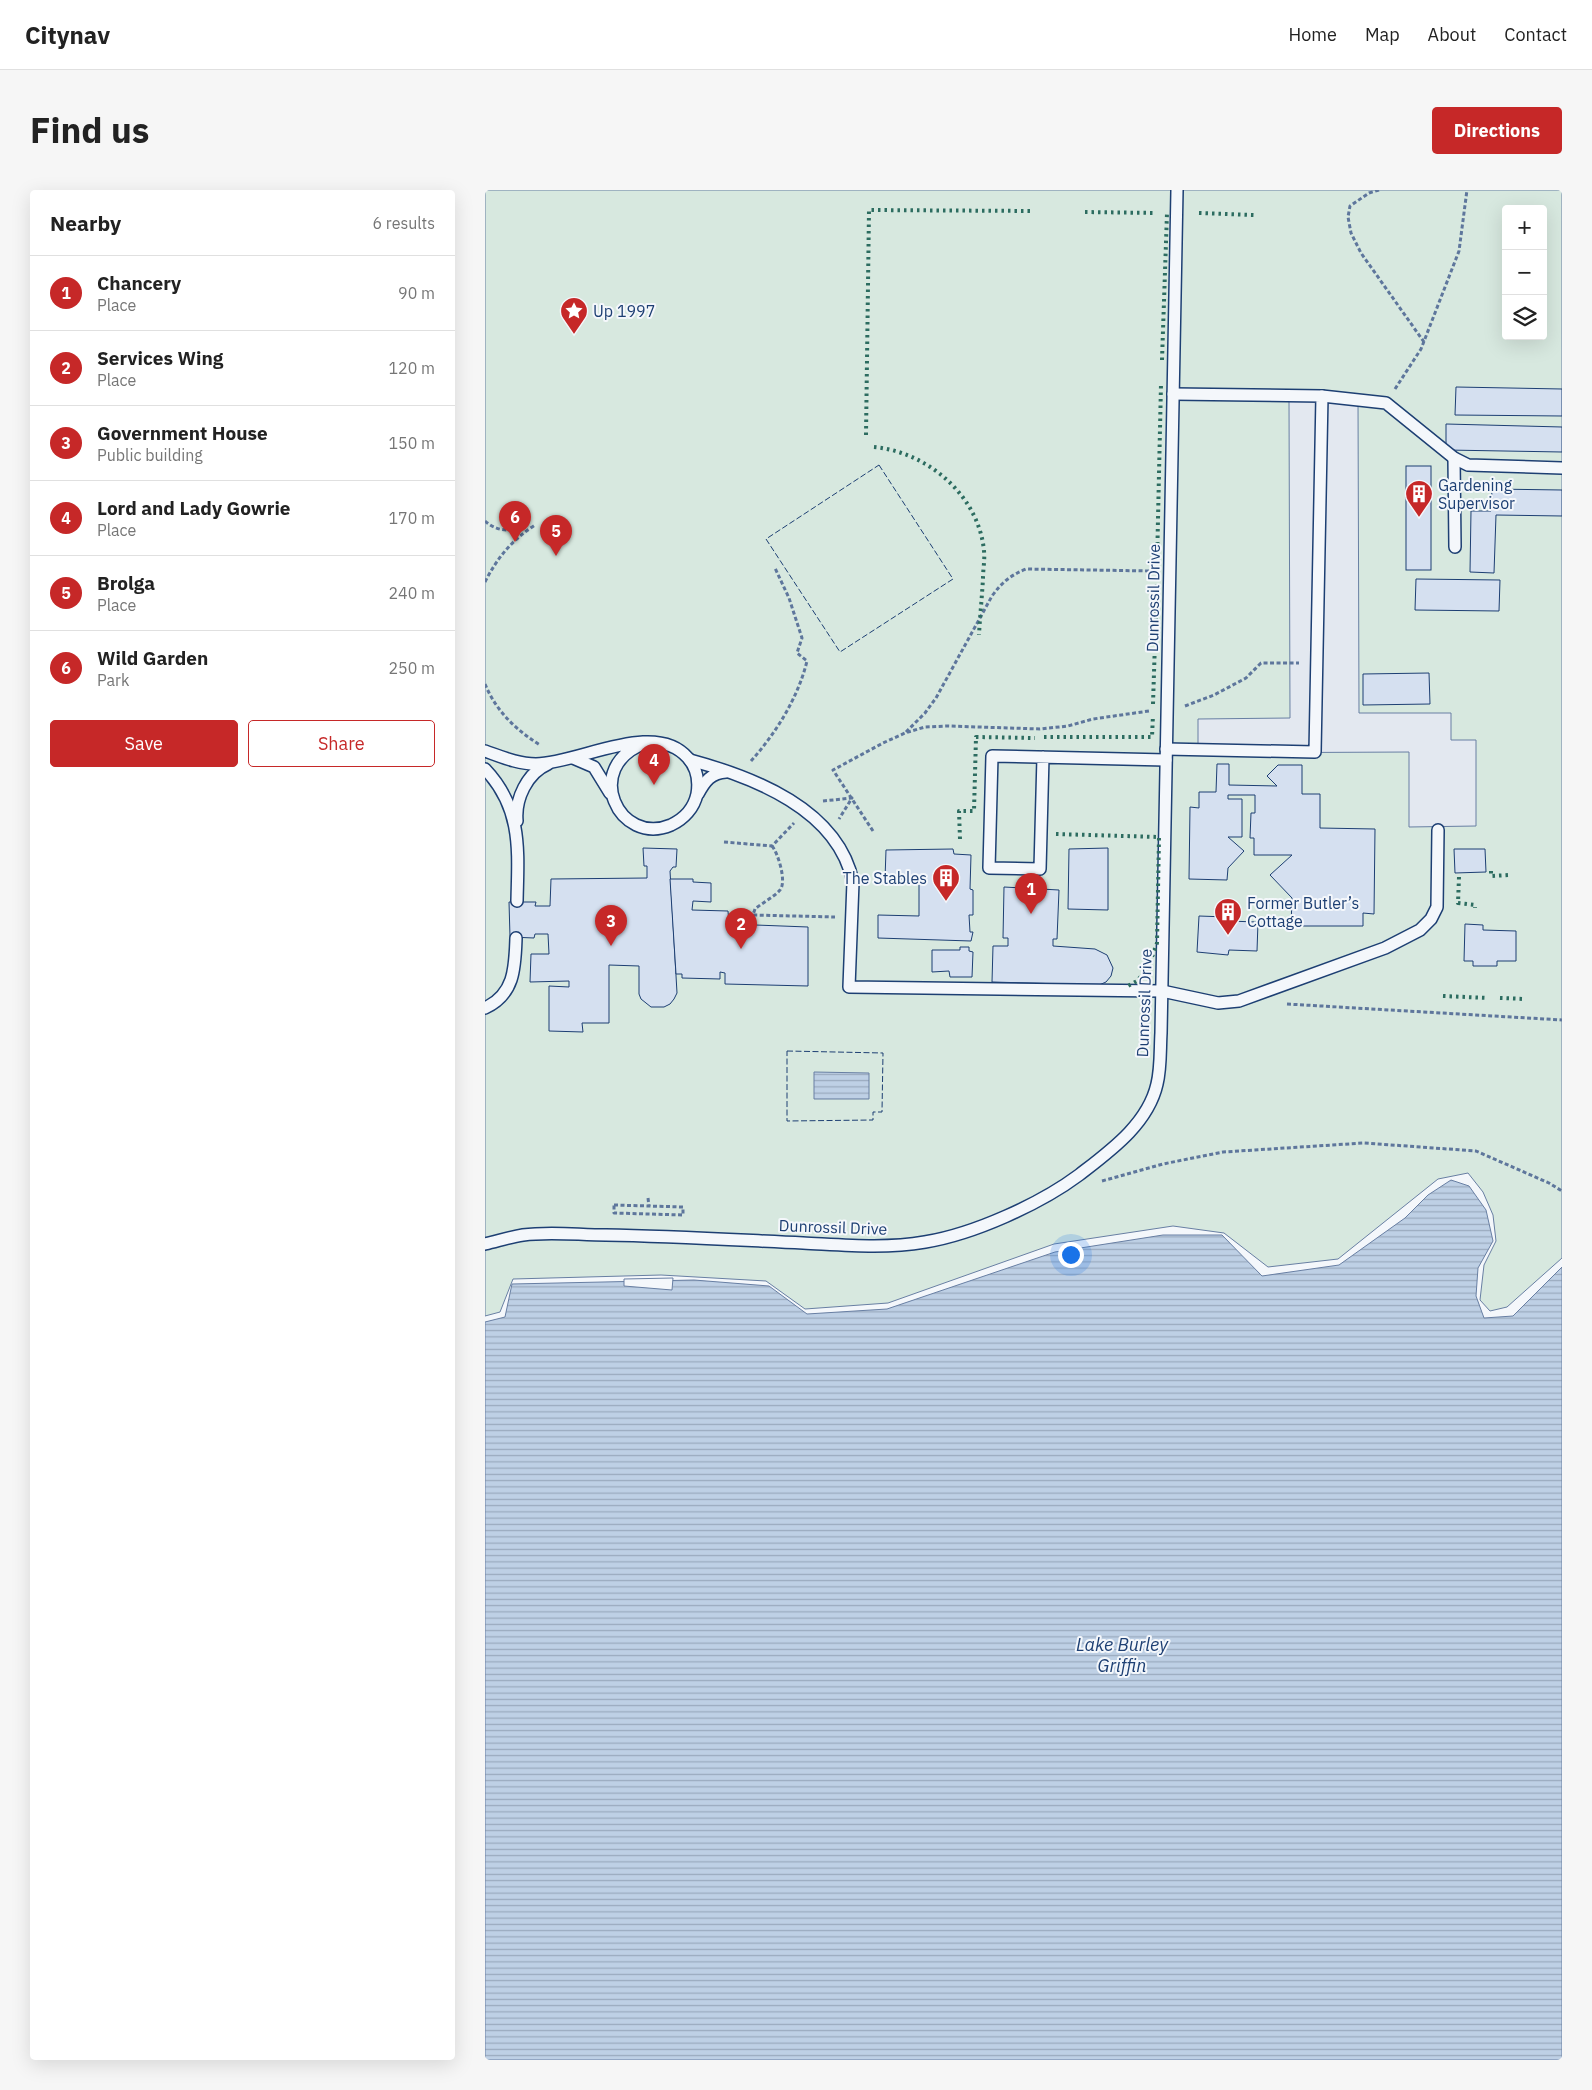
<!DOCTYPE html>
<meta charset="utf-8">
<style>
:root{--surface:#fff;--page:#f6f6f6;--text:#222;--muted:#767676;--line:#e0e0e0;--accent:#c62828}
body{margin:0;font-family:"IBM Plex Sans",sans-serif;background:var(--page);color:var(--text)}
.controls{position:absolute;right:15px;top:15px;display:grid;overflow:hidden;border-radius:5px;box-shadow:0 5px 20px #0002}
.controls button{width:45px;height:45px;display:grid;place-items:center;padding:0;border:0;border-bottom:1px solid var(--line);background:var(--surface);color:var(--text);font:25px sans-serif}
.you{position:absolute;left:585px;top:1064px;width:18px;height:18px;margin:-12px;border:4px solid #fff;border-radius:50%;background:#1a73e8;box-shadow:0 0 0 8px #1a73e833}
.badge{display:grid;place-items:center;width:32px;height:32px;border-radius:50%;background:var(--accent);color:#fff;font-size:16px;font-weight:700}
.pin{position:absolute;translate:-50% -41px;filter:drop-shadow(0 1px 2px #0008)}
.pin::after{content:'';position:absolute;top:26px;width:18px;height:15px;background:inherit;clip-path:polygon(0 0,100% 0,50% 100%)}
.list{margin:0;padding:0;list-style:none}
h2{display:flex;justify-content:space-between;align-items:center;height:65px;margin:0;padding:0 20px;font-size:21px}
h2 small{font-size:16px;font-weight:400;color:var(--muted)}
.list li{display:grid;grid-template-columns:32px 1fr auto;gap:15px;align-items:center;box-sizing:border-box;height:75px;padding:0 20px;border-top:1px solid var(--line)}
.list b{display:block;font-size:19px;white-space:nowrap}
.list p{margin:0;font-size:16px;white-space:nowrap;color:var(--muted)}
.list em{font-size:16px;font-style:normal;color:var(--muted)}
.actions{display:flex;gap:10px;padding:15px 20px}
.actions a{flex:1;padding:11px 0;border:1px solid var(--accent);border-radius:5px;text-align:center;font-size:18px;color:var(--accent)}
.actions .main{background:var(--accent);color:#fff}
.icon{flex:none;width:28px;height:28px;fill:none;stroke:currentColor;stroke-width:2;stroke-linecap:round;stroke-linejoin:round}
.map{position:relative;flex:none;width:1077px;height:1870px;overflow:hidden;border-radius:5px}
header{display:flex;align-items:center;gap:30px;box-sizing:border-box;height:70px;padding:0 25px;background:var(--surface);border-bottom:1px solid var(--line)}
header strong{font-size:24px}
nav{display:flex;gap:28px;margin-inline-start:auto;font-size:18px}
.intro{display:flex;align-items:center;justify-content:space-between;box-sizing:border-box;height:120px;padding:0 30px}
h1{margin:0;font-size:35px}
.button{padding:12px 22px;border-radius:5px;background:var(--accent);color:#fff;font-size:18px;font-weight:700}
main{display:flex;gap:30px;padding:0 30px}
aside{flex:1;background:var(--surface);border-radius:5px;box-shadow:0 5px 20px #0002}
.map>svg:first-child{display:block}
.garden{fill:#d7e8df;stroke:#687fa3;fill-rule:evenodd}
.parking{fill:#e3e8f0;stroke:#687fa3}
.water{fill:url(#water-rules);stroke:#687fa3}
.pier{fill:#f4f7fb;stroke:#687fa3}
.building{fill:#d5e0f0;stroke:#1d3f73}
.lines{fill:none;stroke-linecap:round;stroke-linejoin:round}
.lane-casing{stroke:#1d3f73;stroke-width:14}
.path{stroke:#5e769c;stroke-width:3;stroke-dasharray:4 2.5;stroke-linecap:butt}
.lane{stroke:#f4f7fb;stroke-width:11}
.hedge{stroke:#2c6c60;stroke-width:4;stroke-dasharray:2.5 4;stroke-linecap:butt}
.fence{stroke:#1d3f73;stroke-width:1;stroke-dasharray:6 2.5;stroke-linecap:butt}
.labels{text-anchor:middle;stroke-width:4;stroke-linejoin:round;paint-order:stroke}
.poi-label{font-size:16px;fill:#1d3f73;stroke:#f4f7fb;text-anchor:start}
.street-label{font-size:16px;fill:#1d3f73;stroke:#f4f7fb}
.water-label{font-size:18px;font-style:italic;fill:#1d3f73;stroke:#f4f7fb}
</style>
<header>
<strong>Citynav</strong>
<nav><a>Home</a><a>Map</a><a>About</a><a>Contact</a></nav>
</header>
<div class="intro"><h1>Find us</h1><a class="button">Directions</a></div>
<main>
<aside>
<h2>Nearby<small>6 results</small></h2>
<ul class="list">
<li><span class="badge">1</span><div><b>Chancery</b><p>Place</p></div><em>90 m</em></li>
<li><span class="badge">2</span><div><b>Services Wing</b><p>Place</p></div><em>120 m</em></li>
<li><span class="badge">3</span><div><b>Government House</b><p>Public building</p></div><em>150 m</em></li>
<li><span class="badge">4</span><div><b>Lord and Lady Gowrie</b><p>Place</p></div><em>170 m</em></li>
<li><span class="badge">5</span><div><b>Brolga</b><p>Place</p></div><em>240 m</em></li>
<li><span class="badge">6</span><div><b>Wild Garden</b><p>Park</p></div><em>250 m</em></li>
</ul>
<div class="actions"><a class="main">Save</a><a>Share</a></div>
</aside>
<div class="map">
<svg width="1077" height="1870" viewBox="0 0 1077 1870">
<defs>
<pattern id="water-rules" width="6" height="5" patternUnits="userSpaceOnUse" patternTransform="scale(1.25)"><rect width="6" height="5" fill="#bed0e5"/><path d="M0 2.5h6" fill="none" stroke="#9aaabe"/></pattern>
</defs>
<rect width="100%" height="100%" fill="#f4f7fb"/>
<path class="garden" d="M 0,0 L 1077,0 L 1077,1068 L 1022,1117 L 1005,1121 L 995,1110 L 999,1075 L 1011,1051 L 1008,1025 L 998,1002 L 983,983 L 953,989 L 853,1069 L 783,1077 L 739,1043 L 688,1036 L 569,1054 L 403,1113 L 320,1119 L 281,1091 L 176,1085 L 28,1089 L 15,1122 L 0,1126 ZM 1021,19 L 1058,19 L 1058,146 L 1021,146 Z"/>
<path class="parking" d="M 873,209 L 874,523 L 966,523 L 966,550 L 991,550 L 991,636 L 924,637 L 924,562 L 713,563 L 713,529 L 805,528 L 804,210 Z"/>
<g class="water">
<path d="M 329,882 L 384,883 L 384,909 L 329,909 Z"/>
<path d="M 966,990 L 984,996 L 1001,1020 L 1008,1051 L 993,1078 L 991,1106 L 999,1128 L 1028,1126 L 1077,1077 L 1077,1870 L 0,1870 L 0,1132 L 20,1127 L 27,1094 L 209,1090 L 284,1096 L 322,1124 L 402,1119 L 570,1062 L 678,1045 L 737,1045 L 777,1086 L 854,1075 L 920,1028 L 943,1005 Z"/>
</g>
<path class="pier" d="M 188,1088 L 187,1100 L 139,1096 L 139,1089 Z"/>
<g class="building">
<path d="M 971,197 L 1077,199 L 1077,226 L 970,225 Z"/>
<path d="M 961,234 L 1077,237 L 1077,262 L 961,260 Z"/>
<rect x="921" y="276" width="25" height="104"/>
<path d="M 1007,299 L 1077,300 L 1077,326 L 1011,325 L 1009,383 L 985,382 L 986,321 L 1006,321 Z"/>
<path d="M 931,389 L 1015,390 L 1014,421 L 930,420 Z"/>
<path d="M 944,483 L 945,514 L 878,515 L 878,484 Z"/>
<path d="M 732,574 L 744,574 L 744,595 L 792,596 L 782,586 L 793,575 L 817,575 L 817,604 L 835,604 L 835,638 L 890,639 L 889,724 L 878,723 L 878,736 L 806,736 L 807,708 L 785,685 L 807,665 L 769,665 L 769,648 L 765,648 L 766,623 L 770,623 L 770,605 L 743,605 L 743,609 L 757,609 L 757,647 L 743,647 L 759,661 L 743,678 L 742,690 L 704,689 L 705,617 L 714,618 L 714,602 L 731,602 Z"/>
<path d="M 158,658 L 192,659 L 191,677 L 188,677 L 185,681 L 192,803 L 189,809 L 185,814 L 179,817 L 166,817 L 156,809 L 154,804 L 154,776 L 124,775 L 124,833 L 97,833 L 98,842 L 64,841 L 64,796 L 84,797 L 84,791 L 45,792 L 46,764 L 64,764 L 63,744 L 50,744 L 49,748 L 25,747 L 24,712 L 51,712 L 50,716 L 65,716 L 66,689 L 162,688 L 162,676 L 159,676 Z"/>
<path d="M 623,658 L 623,720 L 583,719 L 584,659 Z"/>
<path d="M 468,659 L 469,664 L 486,665 L 485,699 L 488,700 L 488,725 L 484,725 L 485,742 L 488,742 L 486,751 L 393,748 L 393,725 L 434,726 L 434,689 L 400,689 L 401,660 Z"/>
<path d="M 969,659 L 1000,659 L 1001,682 L 970,683 Z"/>
<path d="M 185,689 L 208,689 L 208,692 L 226,693 L 226,712 L 208,711 L 207,720 L 243,721 L 244,734 L 323,737 L 323,796 L 240,794 L 240,783 L 235,782 L 235,789 L 197,788 L 197,784 L 191,784 Z"/>
<path d="M 519,697 L 574,700 L 572,749 L 568,749 L 568,756 L 610,759 L 622,765 L 628,778 L 626,786 L 621,792 L 614,795 L 507,792 L 508,756 L 523,756 L 523,748 L 518,748 Z"/>
<path d="M 714,726 L 742,727 L 742,731 L 773,732 L 772,761 L 744,760 L 743,765 L 712,762 Z"/>
<path d="M 980,734 L 998,735 L 998,740 L 1031,741 L 1031,771 L 1012,771 L 1012,776 L 988,776 L 988,771 L 979,771 Z"/>
<path d="M 475,757 L 484,757 L 484,761 L 488,762 L 487,787 L 465,787 L 464,781 L 447,782 L 447,760 L 475,760 Z"/>
</g>
<g class="lines">
<defs>
<g id="lane">
<path d="M 837,206 L 901,213 L 969,268 L 983,275 L 1077,278"/>
<path d="M 969,268 L 970,357"/>
<path d="M 681,559 L 830,562 L 837,206 L 688,204"/>
<path d="M 0,561 C 17,567 33,574 51,574 C 95,573 170,529 203,568 C 212,578 214,592 212,604 C 209,618 199,629 186,635 C 134,657 96,577 160,553"/>
<path d="M 558,567 L 555,679 L 504,678 L 507,566 L 681,570"/>
<path d="M 88,568 L 109,577 L 125,603"/>
<path d="M 205,570 C 268,587 353,619 368,692 L 364,797 L 677,801 L 733,813 L 754,811 L 900,758 L 935,740 L 946,729 L 952,717 L 953,640"/>
<path d="M 0,579 C 38,619 33,662 32,711"/>
<path d="M 213,604 C 220,591 226,583 241,582"/>
<path d="M 32,631 C 30,609 42,583 63,574"/>
<path d="M 0,818 C 30,804 30,777 31,748"/>
<path d="M 0,1054 C 13,1051 25,1047 38,1045 C 65,1041 94,1045 121,1045 C 187,1046 252,1050 318,1053 C 359,1055 400,1059 440,1052 C 489,1044 555,1014 594,985 C 625,961 663,934 672,894 C 676,878 675,859 676,843 L 692,0"/>
</g>
</defs>
<use href="#lane" class="lane-casing"/>
<g class="path">
<path d="M 894,0 L 884,3 L 865,16 L 863,27 L 866,43 L 876,63 L 939,152"/>
<path d="M 910,199 L 936,159 L 974,61 L 982,0"/>
<path d="M 0,331 C 12,342 28,343 41,333"/>
<path d="M 0,392 C 12,368 27,350 50,335"/>
<path d="M 0,494 C 11,521 31,540 55,555"/>
<path d="M 700,516 L 729,505 L 761,488 L 776,473 L 814,473"/>
<path d="M 421,542 L 440,523 L 451,508 L 507,406 C 517,392 526,385 541,379 L 668,381"/>
<path d="M 266,571 C 291,543 313,508 322,471 L 312,463 L 317,448 L 304,408 L 290,378"/>
<path d="M 338,611 L 367,608 L 354,629"/>
<path d="M 388,641 L 348,580 L 398,553 L 420,543 L 440,537 L 463,536 L 555,539 L 583,536 L 608,529 L 664,521"/>
<path d="M 239,652 L 287,656 L 309,633"/>
<path d="M 287,656 C 293,663 302,692 295,700 C 289,707 277,713 270,719 L 268,725 L 350,727"/>
<path d="M 802,814 L 1077,830"/>
<path d="M 617,991 L 678,974 L 738,962 L 879,953 L 991,961 L 1064,993 L 1077,1001"/>
<path d="M 163,1008 L 164,1016"/>
<path d="M 129,1015 L 198,1017 L 198,1025 L 129,1023 Z"/>
</g>
<use href="#lane" class="lane"/>
<g class="hedge">
<path d="M 600,22 L 671,23"/>
<path d="M 714,23 L 769,25"/>
<path d="M 677,170 L 682,23"/>
<path d="M 381,245 L 384,20 L 546,21"/>
<path d="M 389,257 C 443,262 494,306 499,361 C 500,370 498,379 498,388 C 497,407 495,426 494,445"/>
<path d="M 672,374 L 676,194"/>
<path d="M 668,514 L 672,389"/>
<path d="M 559,547 L 667,547 L 668,525"/>
<path d="M 571,644 L 674,647 L 672,753 L 663,778 L 652,791 L 643,796"/>
<path d="M 475,649 L 474,621 L 489,621 L 491,547 L 550,548"/>
<path d="M 1006,681 L 1006,686 L 1024,685"/>
<path d="M 974,687 L 973,713 L 990,715 L 990,718"/>
<path d="M 958,806 L 1003,808"/>
<path d="M 1015,808 L 1040,809"/>
</g>
<g class="fence">
<path d="M 394,275 L 468,389 L 355,462 L 281,349 Z"/>
<path d="M 302,861 L 398,863 L 397,922 L 388,922 L 388,930 L 302,931 Z"/>
</g>
</g>
<defs>
<symbol id="sight-pin" viewBox="-11 -11 22 30"><path d="M0 17L-7.5 6A9.5 9.5 0 1 1 7.5 6Z" fill="#c62828" stroke="#f4f7fb"/><path d="M0-6L1.8-2.2L6-1.7L2.9 1.2L3.7 5.4L0 3.3L-3.7 5.4L-2.9 1.2L-6-1.7L-1.8-2.2Z" fill="#fff"/></symbol>
<symbol id="building-pin" viewBox="-11 -11 22 30"><path d="M0 17L-7.5 6A9.5 9.5 0 1 1 7.5 6Z" fill="#c62828" stroke="#f4f7fb"/><path d="M-4-6H4V6H1V3H-1V6H-4ZM-2.5-4.3h1.7v1.8h-1.7ZM.8-4.3h1.7v1.8H.8ZM-2.5-1h1.7V.8h-1.7ZM.8-1h1.7V.8H.8Z" fill="#fff"/></symbol>
</defs>
<g fill-rule="evenodd">
<use href="#sight-pin" x="73" y="105" width="32" height="43"/>
<use href="#building-pin" x="918" y="288" width="32" height="43"/>
<use href="#building-pin" x="445" y="672" width="32" height="43"/>
<use href="#building-pin" x="727" y="706" width="32" height="43"/>
</g>
<g class="labels">
<g class="poi-label">
<text x="108" y="127">Up 1997</text>
<text x="953" y="301">Gardening<tspan x="953" dy="18">Supervisor</tspan></text>
<text x="442" y="694" text-anchor="end">The Stables</text>
<text x="762" y="719">Former Butler’s<tspan x="762" dy="18">Cottage</tspan></text>
</g>
<g class="street-label">
<text transform="translate(668 408) rotate(-89)" y="6">Dunrossil Drive</text>
<text transform="translate(659 813) rotate(-88)" y="6">Dunrossil Drive</text>
<text transform="translate(348 1037) rotate(2)" y="6">Dunrossil Drive</text>
</g>
<g class="water-label">
<text x="637" y="1461">Lake Burley<tspan x="637" dy="21">Griffin</tspan></text>
</g>
</g>
</svg>
<div class="controls">
<button>+</button>
<button>−</button>
<button><svg class="icon" aria-label="layers" viewBox="0 0 24 24"><path d="M12 4l9 5-9 5-9-5zM3 14l9 5 9-5"/></svg></button>
</div>
<div class="you"></div>
<div class="pin badge" style="left:546px;top:724px">1</div>
<div class="pin badge" style="left:256px;top:759px">2</div>
<div class="pin badge" style="left:126px;top:756px">3</div>
<div class="pin badge" style="left:169px;top:595px">4</div>
<div class="pin badge" style="left:71px;top:366px">5</div>
<div class="pin badge" style="left:30px;top:352px">6</div>
</div>
</main>
